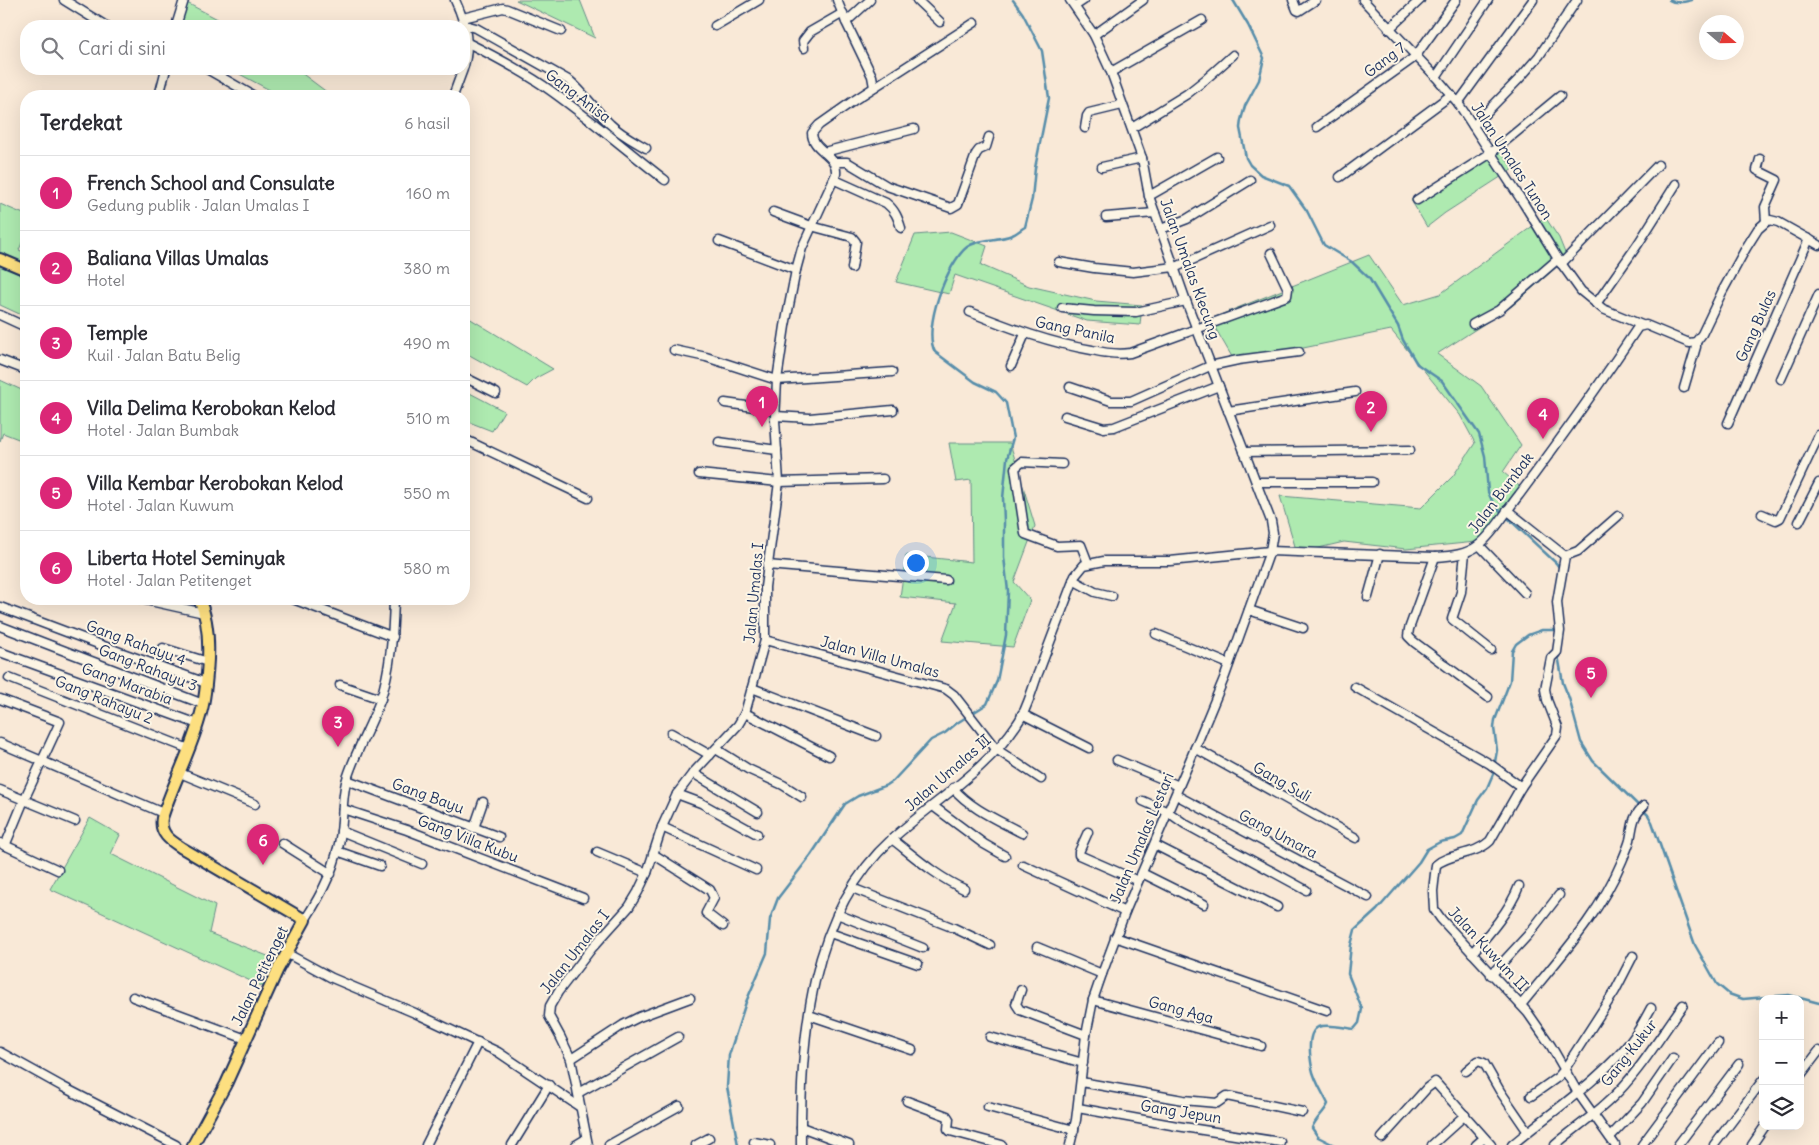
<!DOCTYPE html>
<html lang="id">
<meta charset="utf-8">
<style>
:root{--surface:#fff;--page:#f2f2f3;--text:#2b2b33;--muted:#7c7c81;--line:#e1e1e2;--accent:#db2777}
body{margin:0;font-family:Delius,sans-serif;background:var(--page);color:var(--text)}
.controls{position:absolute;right:15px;bottom:15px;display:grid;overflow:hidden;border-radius:10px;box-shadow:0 5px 20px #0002}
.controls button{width:45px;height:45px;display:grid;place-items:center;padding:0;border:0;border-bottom:1px solid var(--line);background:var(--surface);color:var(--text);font:25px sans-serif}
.compass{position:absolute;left:1699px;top:15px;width:45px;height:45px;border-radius:50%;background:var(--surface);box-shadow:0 5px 20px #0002;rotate:110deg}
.you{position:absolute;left:915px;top:562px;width:18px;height:18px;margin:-12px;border:4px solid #fff;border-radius:50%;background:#1a73e8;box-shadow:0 0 0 8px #1a73e833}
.badge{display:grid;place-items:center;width:32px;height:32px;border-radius:50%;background:var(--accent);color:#fff;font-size:16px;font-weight:700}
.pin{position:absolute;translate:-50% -41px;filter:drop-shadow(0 1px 2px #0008)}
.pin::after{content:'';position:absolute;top:26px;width:18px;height:15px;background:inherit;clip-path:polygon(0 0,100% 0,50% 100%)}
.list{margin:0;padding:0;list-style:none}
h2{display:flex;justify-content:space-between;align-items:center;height:65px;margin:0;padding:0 20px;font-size:21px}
h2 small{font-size:16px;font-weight:400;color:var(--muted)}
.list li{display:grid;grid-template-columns:32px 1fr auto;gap:15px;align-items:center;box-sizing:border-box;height:75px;padding:0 20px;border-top:1px solid var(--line)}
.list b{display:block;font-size:19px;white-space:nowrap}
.list p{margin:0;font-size:16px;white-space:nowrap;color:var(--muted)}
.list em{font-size:16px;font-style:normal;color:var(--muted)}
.icon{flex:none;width:28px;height:28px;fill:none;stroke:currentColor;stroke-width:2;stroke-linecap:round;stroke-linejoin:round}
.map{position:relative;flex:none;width:1819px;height:1145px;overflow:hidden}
.search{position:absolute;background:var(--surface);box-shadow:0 5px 20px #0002;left:20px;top:20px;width:450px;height:55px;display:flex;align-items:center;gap:12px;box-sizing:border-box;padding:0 18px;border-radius:20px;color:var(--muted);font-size:19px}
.panel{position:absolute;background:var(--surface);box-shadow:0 5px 20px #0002;left:20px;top:90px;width:450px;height:515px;border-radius:20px}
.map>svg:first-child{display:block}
.green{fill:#aeeab0;stroke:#648c87}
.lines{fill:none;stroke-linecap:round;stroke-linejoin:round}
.stream{stroke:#578daa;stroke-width:2.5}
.minor-casing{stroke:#1b2f5e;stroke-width:11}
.major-casing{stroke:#1b2f5e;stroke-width:14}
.minor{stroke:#fcf5e5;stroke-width:8}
.major{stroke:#fddf80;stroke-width:10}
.labels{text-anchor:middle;stroke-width:4;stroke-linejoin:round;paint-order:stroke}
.street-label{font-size:15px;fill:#1b2f5e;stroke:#fcf5e5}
</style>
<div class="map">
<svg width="1819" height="1145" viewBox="0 0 1819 1145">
<rect width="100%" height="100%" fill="#f9e9d7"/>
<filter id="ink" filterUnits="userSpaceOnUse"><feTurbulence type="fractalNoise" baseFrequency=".02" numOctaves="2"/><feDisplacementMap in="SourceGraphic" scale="10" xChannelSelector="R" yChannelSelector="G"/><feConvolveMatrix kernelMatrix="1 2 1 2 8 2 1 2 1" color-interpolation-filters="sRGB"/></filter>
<g filter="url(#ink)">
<g class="green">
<path d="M 516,0 L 580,0 L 595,38 Z"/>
<path d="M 187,3 L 231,26 L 180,26 Z"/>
<path d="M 230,69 L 296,69 L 332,96 L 281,96 Z"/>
<path d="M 1495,141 L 1513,169 L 1445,213 L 1427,227 L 1411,200 L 1489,148 Z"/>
<path d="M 0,204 L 26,215 L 26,233 L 19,250 L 26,253 L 26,317 L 0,305 Z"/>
<path d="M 1545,217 L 1559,238 L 1567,258 L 1512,306 L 1437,354 L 1481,386 L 1521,445 L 1503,472 L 1525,491 L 1486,541 L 1406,549 L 1344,542 L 1297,553 L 1280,496 L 1421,508 L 1453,476 L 1475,443 L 1460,415 L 1391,330 L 1235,362 L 1210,319 L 1369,255 L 1403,305 L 1440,294 Z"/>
<path d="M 951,232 L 987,246 L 981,265 L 1029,286 L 1096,301 L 1142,305 L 1140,325 L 1087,321 L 955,275 L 949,294 L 896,282 L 915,235 Z"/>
<path d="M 464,315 L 553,369 L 536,378 L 527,387 L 464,352 Z"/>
<path d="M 0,380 L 26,392 L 26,442 L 3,433 L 0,441 Z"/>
<path d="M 464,390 L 504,411 L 492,431 L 464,420 Z"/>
<path d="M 949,443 L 1010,443 L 1035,526 L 1014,582 L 1030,600 L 1013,647 L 942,641 L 956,603 L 900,597 L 906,555 L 972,562 L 971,480 L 956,482 Z"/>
<path d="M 90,818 L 120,835 L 111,854 L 215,906 L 209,933 L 283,962 L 268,989 L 50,889 Z"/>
</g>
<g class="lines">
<g class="stream">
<path d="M 1233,0 L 1248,25 L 1264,58 L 1259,80 L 1245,106 L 1241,120 L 1240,128 L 1246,158 L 1250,165 L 1261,175 L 1289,186 L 1307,211 L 1324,245 L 1352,262 L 1369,278 L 1398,326 L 1403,340 L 1417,364 L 1442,381 L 1479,434 L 1485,456 L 1488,492 L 1494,505 L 1556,563 L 1561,570"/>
<path d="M 1669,0 C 1675,4 1685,2 1692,0"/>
<path d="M 1558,655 L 1563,683 L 1569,698 L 1581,742 L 1593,761 L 1648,815 L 1652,822 L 1695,945 L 1717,984 L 1729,994 L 1743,999 L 1789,995 L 1819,1003"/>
<path d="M 738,1145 L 727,1087 L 729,1055 L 746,1002 L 767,953 L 770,919 L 778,898 L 811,855 L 845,804 L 858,796 L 887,785 L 893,781 L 931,740 L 945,733 L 957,723 L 987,704 L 997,681 L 1006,635 L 1008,591 L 1004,557 L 1004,521 L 1003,498 L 1007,459 L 1013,438 L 1006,403 L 996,392 L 975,382 L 935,352 C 922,329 947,263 967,247 C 980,238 998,241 1012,235 C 1016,234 1021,229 1025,227 L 1032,199 L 1035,168 L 1049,98 L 1042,51 L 1023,14 L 1013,0"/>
<path d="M 1334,1145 L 1318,1137 L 1312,1128 C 1316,1118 1324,1113 1328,1104 C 1323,1093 1314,1080 1312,1068 C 1310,1057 1306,1033 1318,1027 C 1327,1023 1344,1028 1354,1029 L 1359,1023 L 1362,1009 L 1348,974 L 1351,945 L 1355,930 L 1377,910 L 1419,862 L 1427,849 L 1440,842 L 1455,839 L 1462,835 L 1478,800 L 1487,788 L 1493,774 L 1497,750 L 1494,728 L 1495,720 L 1510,681 L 1512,651 L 1516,644 L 1528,635 L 1542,630 L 1558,630"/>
</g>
<defs>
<g id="minor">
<path d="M 64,0 L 106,26"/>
<path d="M 455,0 C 465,21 471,43 464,66"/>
<path d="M 837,0 L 846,22 L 872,76 L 874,87"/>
<path d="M 917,0 L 940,22"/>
<path d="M 1293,0 L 1297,10 L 1299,11 L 1316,0"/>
<path d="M 1363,0 L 1436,77 L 1458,103 L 1524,204 L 1558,259 L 1581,291 L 1603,309 L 1642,325"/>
<path d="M 1075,6 L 1084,0"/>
<path d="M 463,18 L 503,8 L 507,9 L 561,31"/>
<path d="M 846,22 L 870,0"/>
<path d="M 465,25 L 476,28 L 570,81 C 585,94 596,111 610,124 C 620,134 634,141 646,148"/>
<path d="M 176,26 L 184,0"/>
<path d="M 715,26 L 759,0"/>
<path d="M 1389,29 L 1420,0"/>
<path d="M 1094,35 L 1143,0"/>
<path d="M 468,43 C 494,56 520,70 544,86 C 586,115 625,149 665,180"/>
<path d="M 804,48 L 803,41 L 810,32 L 843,13"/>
<path d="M 207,69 L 254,96"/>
<path d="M 1111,72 L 1202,20"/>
<path d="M 1436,77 L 1488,0"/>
<path d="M 159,96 L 166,69"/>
<path d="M 453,96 L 463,69"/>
<path d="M 1458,103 L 1533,0"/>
<path d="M 1473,126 L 1519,79 L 1539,56 L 1577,0"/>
<path d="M 1317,127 L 1415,57 L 1456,0"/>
<path d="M 1085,128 L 1087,116 L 1089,113 L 1122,105"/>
<path d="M 1132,128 L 1187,94 L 1206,79 L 1233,55"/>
<path d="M 824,152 L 914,129"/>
<path d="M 1760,159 L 1757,170 L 1777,180 L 1765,207 L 1766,222"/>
<path d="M 834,162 L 847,162 L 887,186 L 951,208 L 958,204 L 976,154 L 979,150 L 986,147 L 989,137"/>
<path d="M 1102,167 L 1142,158"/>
<path d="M 1340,177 L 1451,95"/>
<path d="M 835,180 L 886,203 C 895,210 898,218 901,228"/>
<path d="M 1149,196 L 1217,157"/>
<path d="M 1417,200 L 1491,153 L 1560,96"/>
<path d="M 773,212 L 811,226 L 852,237 L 856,242 L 852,268"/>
<path d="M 1106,217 L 1155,213"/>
<path d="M 1161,229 L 1187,219 L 1250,180"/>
<path d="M 719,241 L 796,270"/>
<path d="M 1059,262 L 1094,268 L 1133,272 L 1174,267"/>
<path d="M 1561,264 L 1658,165"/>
<path d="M 1174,268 L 1270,225"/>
<path d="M 1596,304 L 1638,244 L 1676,184"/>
<path d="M 1062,308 L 1094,311 L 1136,312 L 1186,301"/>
<path d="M 970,312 C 1010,328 1050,343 1092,350 C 1105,353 1117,355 1130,353 L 1287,296 L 1288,289 L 1271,253"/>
<path d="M 0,315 L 26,327"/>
<path d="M 1473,324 L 1499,310 L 1558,259"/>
<path d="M 674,350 L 706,357 L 777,380 L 892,372"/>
<path d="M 0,360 L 26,370"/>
<path d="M 1011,366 L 1025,334"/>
<path d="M 464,377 L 496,393"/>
<path d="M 1781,379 L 1819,294"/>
<path d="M 1070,387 L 1111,401 L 1131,401 L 1210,366 L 1238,360 L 1299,352"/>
<path d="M 1684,388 L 1696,347 L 1696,342"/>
<path d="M 725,403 L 775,410"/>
<path d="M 1228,411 L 1355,392"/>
<path d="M 775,416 L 810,418 L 893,410"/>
<path d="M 1065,416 L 1104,428 L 1114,427 L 1219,386"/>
<path d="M 1728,423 L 1809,239"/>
<path d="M 464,439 L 588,498"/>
<path d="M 719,442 L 777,450"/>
<path d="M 1244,452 L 1410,450"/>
<path d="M 1062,464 L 1022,462 L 1015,468 L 1025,534 L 1057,546 L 1081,545 L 1088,563"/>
<path d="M 699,474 L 779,482 L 883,479"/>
<path d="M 1256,482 L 1372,482"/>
<path d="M 1507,510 L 1565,556"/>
<path d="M 1762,514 L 1776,520 L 1780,518 L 1819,435"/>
<path d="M 1799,522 L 1819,483"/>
<path d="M 1479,545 L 1525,593"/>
<path d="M 1465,553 L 1461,592 L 1452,619 L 1491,650"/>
<path d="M 1565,556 L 1557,602 L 1560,631 L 1557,652 L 1551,658 L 1545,689 L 1547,700 L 1558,728 L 1557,735 L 1521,787 L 1490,841 C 1474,856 1449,853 1436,865 L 1433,891 L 1434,909 L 1441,919 L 1528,1013 L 1551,1046 L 1578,1093 L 1615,1145"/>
<path d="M 1565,556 L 1578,551 L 1618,516"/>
<path d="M 1435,557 L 1409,629 L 1408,636 L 1414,642 L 1488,697"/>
<path d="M 767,565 L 946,580"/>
<path d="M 1073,580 L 1095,592 L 1112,596"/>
<path d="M 1368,597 L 1380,554"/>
<path d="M 141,599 L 204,613"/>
<path d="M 293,599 L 393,637"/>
<path d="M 0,607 L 117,651 L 206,683"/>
<path d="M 1249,610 L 1303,628"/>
<path d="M 0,626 L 203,704"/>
<path d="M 1156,634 L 1229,664"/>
<path d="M 765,640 L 946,689 L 954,695 L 996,749 L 1041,779"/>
<path d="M 163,648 L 208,662"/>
<path d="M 0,652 L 198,724"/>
<path d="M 9,678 L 189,749"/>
<path d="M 340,685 L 381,699"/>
<path d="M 1355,687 L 1490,764 L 1521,787"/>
<path d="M 752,688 L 876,736"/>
<path d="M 0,699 L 60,722 L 24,800 L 5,846"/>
<path d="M 745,713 L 829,756"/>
<path d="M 1022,714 L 1089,748"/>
<path d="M 671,733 L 710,755"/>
<path d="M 0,743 L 163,813"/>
<path d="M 1195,748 L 1356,838"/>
<path d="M 716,749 L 748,769 L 783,785 L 802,797"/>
<path d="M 1117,760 L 1179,786"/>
<path d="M 180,773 L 255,804"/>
<path d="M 693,773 L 758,812"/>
<path d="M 347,780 L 499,837"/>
<path d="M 953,788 C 971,809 998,820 1022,833"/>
<path d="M 0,790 L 75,821"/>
<path d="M 677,794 L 701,803 L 757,834"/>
<path d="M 1176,795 L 1368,897"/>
<path d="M 1143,801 L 1168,812 L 1185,824 L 1306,890"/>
<path d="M 933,806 L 984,844 L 1005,856"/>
<path d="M 343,809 L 407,830 L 583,898"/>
<path d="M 662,827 L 756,870"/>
<path d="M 474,828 L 483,802"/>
<path d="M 341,831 L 422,864"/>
<path d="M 1088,832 L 1079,852 L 1079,855 L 1138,881"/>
<path d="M 892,839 C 915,857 937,877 964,889"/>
<path d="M 0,843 L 58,870"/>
<path d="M 282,843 L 331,874"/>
<path d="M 1155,845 L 1277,907"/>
<path d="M 337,851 L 380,866"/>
<path d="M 597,852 L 647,873"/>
<path d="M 653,854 L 710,890 L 714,898 L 706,913 L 723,926"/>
<path d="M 1023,865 L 1125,912"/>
<path d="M 1142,873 L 1204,904"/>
<path d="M 852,888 L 954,928 L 990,945"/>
<path d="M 837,914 L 923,948"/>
<path d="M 305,920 C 323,892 337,864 341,832 C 343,815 342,799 346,782 C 354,754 370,728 380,701 C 391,668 393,633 394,599"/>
<path d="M 830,933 L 918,964"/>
<path d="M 1115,937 L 1327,1011"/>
<path d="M 1037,947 L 1102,974"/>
<path d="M 286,953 L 332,978 L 415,1013 L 498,1052 L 580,1107"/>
<path d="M 1472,953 C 1489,934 1510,910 1519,886"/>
<path d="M 1491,975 L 1528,935 L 1559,895"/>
<path d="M 1021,990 L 1016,1004 L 1020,1010 L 1086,1035"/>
<path d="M 133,997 L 246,1039"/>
<path d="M 1093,1000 L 1261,1046"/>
<path d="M 1521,1005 C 1558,959 1599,916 1622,861 C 1625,854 1628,847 1630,840 C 1633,826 1632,816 1644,806"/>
<path d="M 809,1015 L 912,1050"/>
<path d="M 990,1037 L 1083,1063"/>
<path d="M 0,1052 L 63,1087 L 176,1145"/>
<path d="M 571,1059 L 623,1025 L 639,1017 L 690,998"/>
<path d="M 1466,1071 L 1478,1061 L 1484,1063 L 1500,1091 L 1528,1132"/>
<path d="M 1800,1076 L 1819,1051"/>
<path d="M 1081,1082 L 1183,1100 L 1217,1103 L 1227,1096 L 1302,1112"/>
<path d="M 578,1093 L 678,1037"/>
<path d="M 1531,1096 L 1558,1077 L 1564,1070 L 1615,991 L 1633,956"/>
<path d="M 907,1101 L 947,1116 L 949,1119 L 948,1129 L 950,1131 L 1002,1145"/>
<path d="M 988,1107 L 1074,1130"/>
<path d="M 1078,1108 L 1177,1126 L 1280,1142"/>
<path d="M 801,1127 L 849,1145"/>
<path d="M 1610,1137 L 1642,1103 L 1673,1058"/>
<path d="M 1382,1138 L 1427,1088 L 1435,1082 L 1491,1145"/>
<path d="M 754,1142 L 770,1145"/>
<path d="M 426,1145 L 478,1042"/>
<path d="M 512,1145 L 549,1085"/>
<path d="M 576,1145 L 586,1139"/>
<path d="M 588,1145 L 571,1059 L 561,1038 L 549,1016 L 550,1006 L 558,992 L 592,948 L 629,907 L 638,892 L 647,873 L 662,827 L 677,794 L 693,773 L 738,725 L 745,713 L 765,640 L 765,587 L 779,482 L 775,420 L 777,380 L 785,326 L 796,270 L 802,248 L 836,174 C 838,154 812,151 812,133 L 819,125 L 853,101 L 974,23"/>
<path d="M 609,1145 L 679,1106"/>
<path d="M 696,1145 L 709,1138"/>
<path d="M 801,1145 C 800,1040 809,914 892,839 C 934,801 986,771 1017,724 C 1028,709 1032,688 1039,671 C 1051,639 1063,608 1075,576 L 1084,565 L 1104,561 L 1170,561 L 1270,551 L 1435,557 C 1451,556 1466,555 1479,545 C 1495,532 1506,511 1519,495 C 1560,440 1600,384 1638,327 L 1646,325 L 1689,343 L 1696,342 L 1702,334 L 1722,292 L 1746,248 L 1758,229 L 1766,222 L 1770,220 L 1778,222 L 1819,245"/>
<path d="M 1070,1145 L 1076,1120 L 1086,1035 L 1093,1000 L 1102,974 L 1125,912 L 1188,765 L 1225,676 L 1270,551 L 1273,533 L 1271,521 L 1186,301 L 1149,196 L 1142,158 L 1111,72 L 1094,35 L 1070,0"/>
<path d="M 1432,1145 L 1465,1115"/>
<path d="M 1476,1145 L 1484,1138"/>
<path d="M 1512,1145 C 1552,1111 1598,1082 1631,1041 C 1639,1031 1645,1019 1651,1008"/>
<path d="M 1555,1145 C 1576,1127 1598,1113 1618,1092 C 1643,1066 1662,1034 1683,1005"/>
<path d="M 1642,1145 L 1718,1043"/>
<path d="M 1678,1145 L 1739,1064"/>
<path d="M 1714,1145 L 1763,1080"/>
<path d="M 1752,1145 L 1765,1126"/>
</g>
<g id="major">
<path d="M 0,259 L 26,270"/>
<path d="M 193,1145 L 226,1084 L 278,969 L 305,920 L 182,848 C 171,841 159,834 162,818 C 173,783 192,749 201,713 C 206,696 207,677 208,659 C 209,638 208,618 199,599"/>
</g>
</defs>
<use href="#minor" class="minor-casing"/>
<use href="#major" class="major-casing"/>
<use href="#minor" class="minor"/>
<use href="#major" class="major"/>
</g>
</g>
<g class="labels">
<g class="street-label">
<text transform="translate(1385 60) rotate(-37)" y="5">Gang 7</text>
<text transform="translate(578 96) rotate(37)" y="5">Gang Anisa</text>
<text transform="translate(1512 161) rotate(57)" y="5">Jalan Umalas Tunon</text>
<text transform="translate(1190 269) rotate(70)" y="5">Jalan Umalas Klecung</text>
<text transform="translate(1756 326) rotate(-66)" y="5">Gang Bulas</text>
<text transform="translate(1075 330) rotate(12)" y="5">Gang Panila</text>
<text transform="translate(1501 493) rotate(-53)" y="5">Jalan Bumbak</text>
<text transform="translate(754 593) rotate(-85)" y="5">Jalan Umalas I</text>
<text transform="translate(136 643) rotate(20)" y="5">Gang Rahayu 4</text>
<text transform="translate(880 657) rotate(15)" y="5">Jalan Villa Umalas</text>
<text transform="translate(148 668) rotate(21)" y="5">Gang Rahayu 3</text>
<text transform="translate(127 684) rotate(20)" y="5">Gang Marabia</text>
<text transform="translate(104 700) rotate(22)" y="5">Gang Rahayu 2</text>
<text transform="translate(948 773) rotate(-41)" y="5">Jalan Umalas II</text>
<text transform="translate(1282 782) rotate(30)" y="5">Gang Suli</text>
<text transform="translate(428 796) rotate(20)" y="5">Gang Bayu</text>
<text transform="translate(1278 834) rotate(28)" y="5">Gang Umara</text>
<text transform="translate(1142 838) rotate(-67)" y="5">Jalan Umalas Lestari</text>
<text transform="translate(468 839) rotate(21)" y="5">Gang Villa Kubu</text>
<text transform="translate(1488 949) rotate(47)" y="5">Jalan Kuwum II</text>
<text transform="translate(575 952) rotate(-52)" y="5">Jalan Umalas I</text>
<text transform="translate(260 976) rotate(-64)" y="5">Jalan Petitenget</text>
<text transform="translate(1181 1010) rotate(15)" y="5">Gang Aga</text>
<text transform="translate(1629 1053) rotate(-52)" y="5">Gang Kukur</text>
<text transform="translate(1181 1112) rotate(9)" y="5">Gang Jepun</text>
</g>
</g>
</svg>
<div class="controls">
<button>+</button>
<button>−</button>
<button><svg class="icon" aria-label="layers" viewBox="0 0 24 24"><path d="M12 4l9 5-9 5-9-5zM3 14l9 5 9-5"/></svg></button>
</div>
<svg class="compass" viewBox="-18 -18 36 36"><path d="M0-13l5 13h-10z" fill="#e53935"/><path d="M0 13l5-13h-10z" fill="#7c7c81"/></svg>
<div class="you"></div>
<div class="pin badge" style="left:762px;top:427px">1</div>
<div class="pin badge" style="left:1371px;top:432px">2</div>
<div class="pin badge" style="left:338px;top:747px">3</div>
<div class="pin badge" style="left:1543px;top:439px">4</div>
<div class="pin badge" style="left:1591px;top:698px">5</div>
<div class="pin badge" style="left:263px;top:865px">6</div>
<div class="search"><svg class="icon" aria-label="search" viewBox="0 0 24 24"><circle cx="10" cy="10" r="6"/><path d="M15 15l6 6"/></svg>Cari di sini</div>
<section class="panel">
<h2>Terdekat<small>6 hasil</small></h2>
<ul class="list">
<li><span class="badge">1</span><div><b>French School and Consulate</b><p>Gedung publik · Jalan Umalas I</p></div><em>160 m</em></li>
<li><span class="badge">2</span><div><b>Baliana Villas Umalas</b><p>Hotel</p></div><em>380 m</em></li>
<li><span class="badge">3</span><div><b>Temple</b><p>Kuil · Jalan Batu Belig</p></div><em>490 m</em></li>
<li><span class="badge">4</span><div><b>Villa Delima Kerobokan Kelod</b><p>Hotel · Jalan Bumbak</p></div><em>510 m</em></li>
<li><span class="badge">5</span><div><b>Villa Kembar Kerobokan Kelod</b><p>Hotel · Jalan Kuwum</p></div><em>550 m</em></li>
<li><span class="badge">6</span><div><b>Liberta Hotel Seminyak</b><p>Hotel · Jalan Petitenget</p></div><em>580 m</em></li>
</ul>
</section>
</div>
